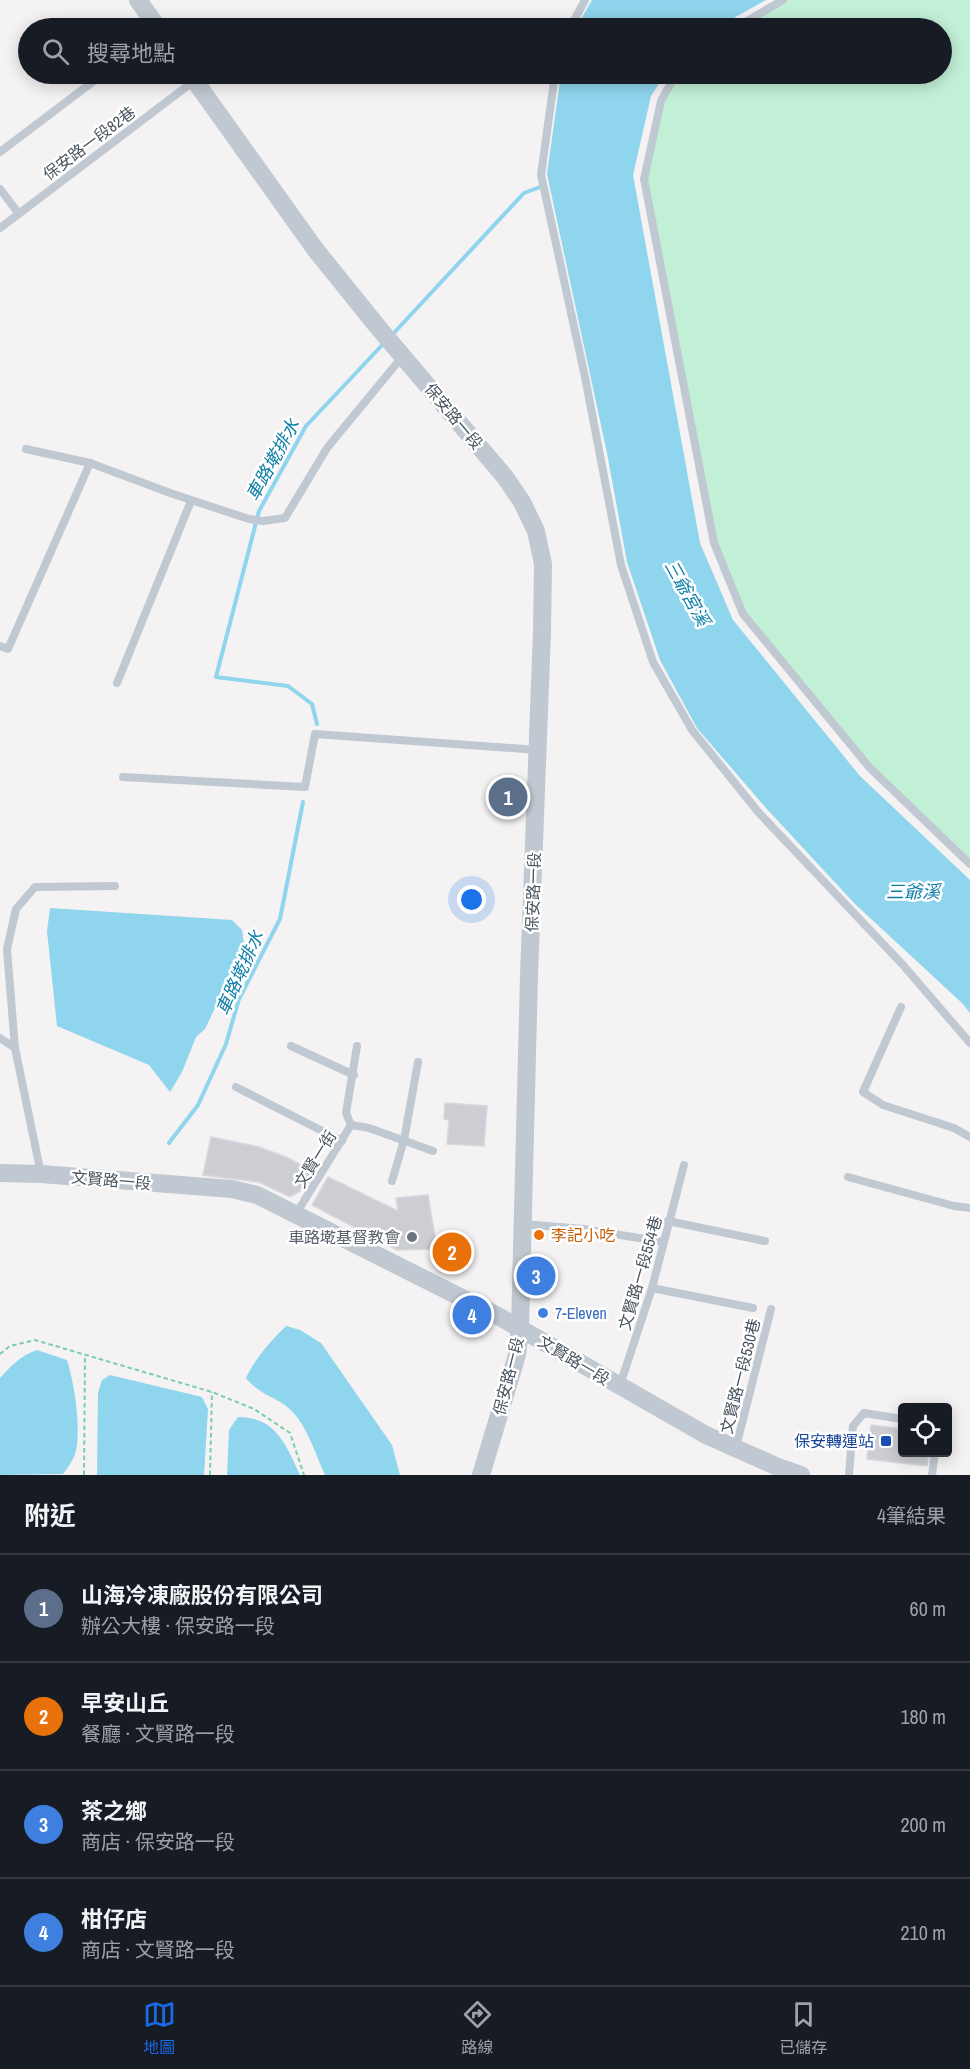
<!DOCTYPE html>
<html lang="zh-TW">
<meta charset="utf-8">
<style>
:root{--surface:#171b24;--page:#20242c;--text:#f1f3f6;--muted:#9ea1a6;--line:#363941;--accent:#1a69e6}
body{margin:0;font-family:"Archivo Narrow","Noto Sans TC",sans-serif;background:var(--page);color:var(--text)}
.controls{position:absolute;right:18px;bottom:18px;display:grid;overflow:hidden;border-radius:6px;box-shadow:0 3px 15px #0003}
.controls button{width:54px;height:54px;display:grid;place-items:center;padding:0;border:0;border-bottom:2px solid var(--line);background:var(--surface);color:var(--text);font:30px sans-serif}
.you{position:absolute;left:472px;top:900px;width:21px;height:21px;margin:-15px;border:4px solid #fff;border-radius:50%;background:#1a73e8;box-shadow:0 0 0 9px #1a73e833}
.badge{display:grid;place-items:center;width:39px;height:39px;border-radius:50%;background:var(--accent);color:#fff;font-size:20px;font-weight:700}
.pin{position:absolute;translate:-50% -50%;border:3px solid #fff;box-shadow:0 2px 6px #0006}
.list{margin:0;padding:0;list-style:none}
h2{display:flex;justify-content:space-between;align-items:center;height:78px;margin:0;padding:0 24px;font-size:26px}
h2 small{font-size:20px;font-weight:400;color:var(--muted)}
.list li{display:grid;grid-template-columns:39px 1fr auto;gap:18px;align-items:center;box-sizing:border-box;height:108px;padding:0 24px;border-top:2px solid var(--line)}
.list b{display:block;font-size:22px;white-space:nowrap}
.list p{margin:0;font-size:20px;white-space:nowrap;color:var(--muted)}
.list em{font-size:20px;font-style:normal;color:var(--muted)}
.icon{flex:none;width:33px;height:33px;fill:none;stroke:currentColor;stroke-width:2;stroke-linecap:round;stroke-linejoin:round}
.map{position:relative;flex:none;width:970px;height:1475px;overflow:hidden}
.search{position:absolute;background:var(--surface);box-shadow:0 3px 15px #0003;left:18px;right:18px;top:18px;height:66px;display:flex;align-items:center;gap:15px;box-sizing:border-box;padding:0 21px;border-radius:33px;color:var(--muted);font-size:22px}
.sheet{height:510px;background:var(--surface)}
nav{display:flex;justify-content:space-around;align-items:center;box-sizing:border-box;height:84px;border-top:2px solid var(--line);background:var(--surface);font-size:16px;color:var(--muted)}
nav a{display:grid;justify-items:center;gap:3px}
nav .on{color:var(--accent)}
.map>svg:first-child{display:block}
.green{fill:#c2f0d6}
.water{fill:#8fd5ed}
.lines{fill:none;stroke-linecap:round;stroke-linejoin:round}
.stream{stroke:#8fd5ed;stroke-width:4}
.building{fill:#ccced4;stroke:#d6d8dd;stroke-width:1.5}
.path{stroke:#79cfa9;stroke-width:2;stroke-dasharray:4.5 3;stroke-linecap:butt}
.service{stroke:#c0c8d1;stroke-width:8}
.tertiary{stroke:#c0c8d1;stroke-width:18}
.food-dot{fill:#e8710a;stroke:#fff;stroke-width:2}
.worship-dot{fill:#6b7280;stroke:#fff;stroke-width:2}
.shop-dot{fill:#3f7fe0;stroke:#fff;stroke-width:2}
.transit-dot{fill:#1a4fb4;stroke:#fff;stroke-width:2}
.labels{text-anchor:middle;stroke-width:5;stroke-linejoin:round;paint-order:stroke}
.street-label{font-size:16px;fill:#495460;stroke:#fff}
.food-label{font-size:16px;fill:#c56008;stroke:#fff;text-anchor:start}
.worship-label{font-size:16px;fill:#5b616d;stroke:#fff;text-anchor:end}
.shop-label{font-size:16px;fill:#366cbe;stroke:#fff;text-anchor:start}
.transit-label{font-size:16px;fill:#164399;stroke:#fff;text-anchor:end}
.water-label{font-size:18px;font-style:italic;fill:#0d7fa7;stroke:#fff}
</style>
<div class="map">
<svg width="970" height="1475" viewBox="0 0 970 1475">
<rect width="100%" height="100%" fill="#f4f2f2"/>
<path class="green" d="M 783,0 L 970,0 L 970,864 L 869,767 L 743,614 L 714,543 L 644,179 L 661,101 L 676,74 L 942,74 L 942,28 L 735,28 Z"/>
<g class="water">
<path d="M 592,0 L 766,0 L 716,28 L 576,28 Z"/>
<path d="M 561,74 L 665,74 L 651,96 L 633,175 L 700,543 L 733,620 L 860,776 L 970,880 L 970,1013 L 963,1004 L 855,904 L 766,808 L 697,728 L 660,660 L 627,562 L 607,453 L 547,174 Z"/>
<path d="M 50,908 L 232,920 L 242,930 L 244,946 L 205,1029 L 196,1037 L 182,1072 L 170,1092 L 149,1065 L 57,1026 L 47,931 Z"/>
<path d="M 286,1326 L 300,1330 L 321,1343 L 392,1445 L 400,1475 L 325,1475 C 314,1451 306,1421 285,1405 C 270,1395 258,1393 246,1378 C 256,1357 270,1342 286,1326 Z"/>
<path d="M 37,1350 L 67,1360 C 74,1382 80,1421 77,1444 C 76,1456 70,1465 63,1474 L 0,1475 L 0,1378 C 11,1366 21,1355 37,1350 Z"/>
<path d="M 110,1375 L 202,1397 L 208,1409 L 204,1475 L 97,1475 L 98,1393 L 102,1380 Z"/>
<path d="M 238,1417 C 276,1417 286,1445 300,1475 L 227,1475 L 229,1430 Z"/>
</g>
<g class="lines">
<g class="stream">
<path d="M 392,335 L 524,193 L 540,187"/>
<path d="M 317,724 L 312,704 L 288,686 L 216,677 L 259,511 L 306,426 L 385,342"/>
<path d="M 169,1143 L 198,1105 L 226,1044 L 239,999 L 280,919 L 303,802"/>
</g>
</g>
<g class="building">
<path d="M 445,1103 L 487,1106 L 484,1146 L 447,1144 L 449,1120 L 444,1119 Z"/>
<path d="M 211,1137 L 259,1147 L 286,1157 L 315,1172 L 305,1188 L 290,1197 L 259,1182 L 203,1175 Z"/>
<path d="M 328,1177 L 398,1211 L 396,1198 L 428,1195 L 437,1249 L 397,1250 L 312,1205 Z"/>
<path d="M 871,1425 L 903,1429 L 903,1452 L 929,1452 L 927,1466 L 867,1459 Z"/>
</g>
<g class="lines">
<g class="path">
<path d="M 0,1354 L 10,1346 L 35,1340 L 212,1392 L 254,1409 L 290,1433 L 304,1475"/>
<path d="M 84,1475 L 85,1355"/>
<path d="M 210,1475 L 212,1392"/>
</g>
<g class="service">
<path d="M 570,28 L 585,0"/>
<path d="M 735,28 L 783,0"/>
<path d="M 555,74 L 541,175 L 585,377 L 621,565 L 653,662 L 692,730 L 759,813 L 903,965 L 970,1043"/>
<path d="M 676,74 L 661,101 L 644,179 L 714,543 L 743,614 L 869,767 L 970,864"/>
<path d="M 0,152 L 103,74"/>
<path d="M 0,189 L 19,214"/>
<path d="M 0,228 L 194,81"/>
<path d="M 26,449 L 90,463 L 173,494 L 249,519 L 263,521 L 285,518 L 327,448 L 402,357"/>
<path d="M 0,646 L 8,649 L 90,463"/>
<path d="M 117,683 L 191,501"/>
<path d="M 123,777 L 305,787 L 315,734 L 538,750"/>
<path d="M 901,1007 L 863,1092 L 883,1105 L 954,1128 L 970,1137"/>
<path d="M 0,1038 L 15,1048"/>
<path d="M 291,1046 L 354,1075"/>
<path d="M 236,1087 L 342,1141"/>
<path d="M 351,1125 L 369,1128 L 433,1151"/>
<path d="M 41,1174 L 15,1048 L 7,949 L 16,909 L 35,887 L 115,886"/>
<path d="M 848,1177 L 954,1206 L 970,1208"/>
<path d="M 392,1181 L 404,1140 L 418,1062"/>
<path d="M 296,1214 L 351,1125 L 346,1113 L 357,1046"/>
<path d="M 668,1221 L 765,1241"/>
<path d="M 523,1224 L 584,1229 L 663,1242"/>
<path d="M 652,1288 L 753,1308"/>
<path d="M 620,1385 L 652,1288 L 684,1165"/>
<path d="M 736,1447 L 771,1309"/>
<path d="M 849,1475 L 853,1426 L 864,1413 L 902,1419"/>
<path d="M 932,1475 L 935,1452"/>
</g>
<g class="tertiary">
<path d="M 138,0 L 158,28"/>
<path d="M 190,74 L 315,249 L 377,326 L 505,477 L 522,502 L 536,531 L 543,564 L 542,631 L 529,975 L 520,1329 L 517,1355 L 481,1475"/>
<path d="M 0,1173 L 41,1174 L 232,1189 L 257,1195 L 498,1316 L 706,1435 L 778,1467 L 801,1475"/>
</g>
</g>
<circle class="food-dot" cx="539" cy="1235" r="6"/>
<circle class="worship-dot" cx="412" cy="1237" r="6"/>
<circle class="shop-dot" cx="543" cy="1313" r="6"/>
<rect class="transit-dot" x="880" y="1435" width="12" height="12" rx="3"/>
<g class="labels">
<g class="street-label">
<text transform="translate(89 143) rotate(-37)" y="6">保安路一段82巷</text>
<text transform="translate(454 416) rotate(50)" y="6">保安路一段</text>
<text transform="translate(533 892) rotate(-88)" y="6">保安路一段</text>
<text transform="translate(315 1159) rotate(-58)" y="6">文賢一街</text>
<text transform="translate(111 1180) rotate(5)" y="6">文賢路一段</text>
<text transform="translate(640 1273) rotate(-74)" y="6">文賢路一段554巷</text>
<text transform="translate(574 1360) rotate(31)" y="6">文賢路一段</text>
<text transform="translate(508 1376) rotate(-76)" y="6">保安路一段</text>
<text transform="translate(740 1376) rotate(-76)" y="6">文賢路一段530巷</text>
</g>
<g class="food-label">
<text x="551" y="1241">李記小吃</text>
</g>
<g class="worship-label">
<text x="400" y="1243">車路墘基督教會</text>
</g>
<g class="shop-label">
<text x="555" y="1319">7-Eleven</text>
</g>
<g class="transit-label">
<text x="874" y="1447">保安轉運站</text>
</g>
<g class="water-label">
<text transform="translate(273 460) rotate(-61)" y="6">車路墘排水</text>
<text transform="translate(687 593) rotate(61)" y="6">三爺宮溪</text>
<text x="913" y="898">三爺溪</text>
<text transform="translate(240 973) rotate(-66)" y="6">車路墘排水</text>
</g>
</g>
</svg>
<div class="controls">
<button><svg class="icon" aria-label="locate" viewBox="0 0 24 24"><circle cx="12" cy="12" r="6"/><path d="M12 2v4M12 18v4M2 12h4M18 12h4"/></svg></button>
</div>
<div class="you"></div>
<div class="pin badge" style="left:508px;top:797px;background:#5c6f8a">1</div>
<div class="pin badge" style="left:452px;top:1252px;background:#e8710a">2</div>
<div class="pin badge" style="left:536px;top:1276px;background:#3f7fe0">3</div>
<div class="pin badge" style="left:472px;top:1315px;background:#3f7fe0">4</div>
<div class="search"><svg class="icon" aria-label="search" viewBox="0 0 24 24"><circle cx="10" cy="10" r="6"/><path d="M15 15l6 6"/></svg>搜尋地點</div>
</div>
<section class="sheet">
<h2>附近<small>4筆結果</small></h2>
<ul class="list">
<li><span class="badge" style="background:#5c6f8a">1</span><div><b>山海冷凍廠股份有限公司</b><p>辦公大樓 · 保安路一段</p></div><em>60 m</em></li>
<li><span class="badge" style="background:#e8710a">2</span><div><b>早安山丘</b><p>餐廳 · 文賢路一段</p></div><em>180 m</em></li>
<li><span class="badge" style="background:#3f7fe0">3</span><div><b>茶之鄉</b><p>商店 · 保安路一段</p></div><em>200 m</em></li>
<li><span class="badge" style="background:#3f7fe0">4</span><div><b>柑仔店</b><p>商店 · 文賢路一段</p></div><em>210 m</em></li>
</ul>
</section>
<nav>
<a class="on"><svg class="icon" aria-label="map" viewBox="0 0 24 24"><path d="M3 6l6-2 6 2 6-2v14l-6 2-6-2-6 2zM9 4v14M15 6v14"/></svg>地圖</a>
<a><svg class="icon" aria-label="directions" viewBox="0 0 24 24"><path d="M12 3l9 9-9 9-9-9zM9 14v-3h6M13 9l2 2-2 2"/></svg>路線</a>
<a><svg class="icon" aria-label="saved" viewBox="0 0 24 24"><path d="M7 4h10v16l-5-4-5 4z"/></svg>已儲存</a>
</nav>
